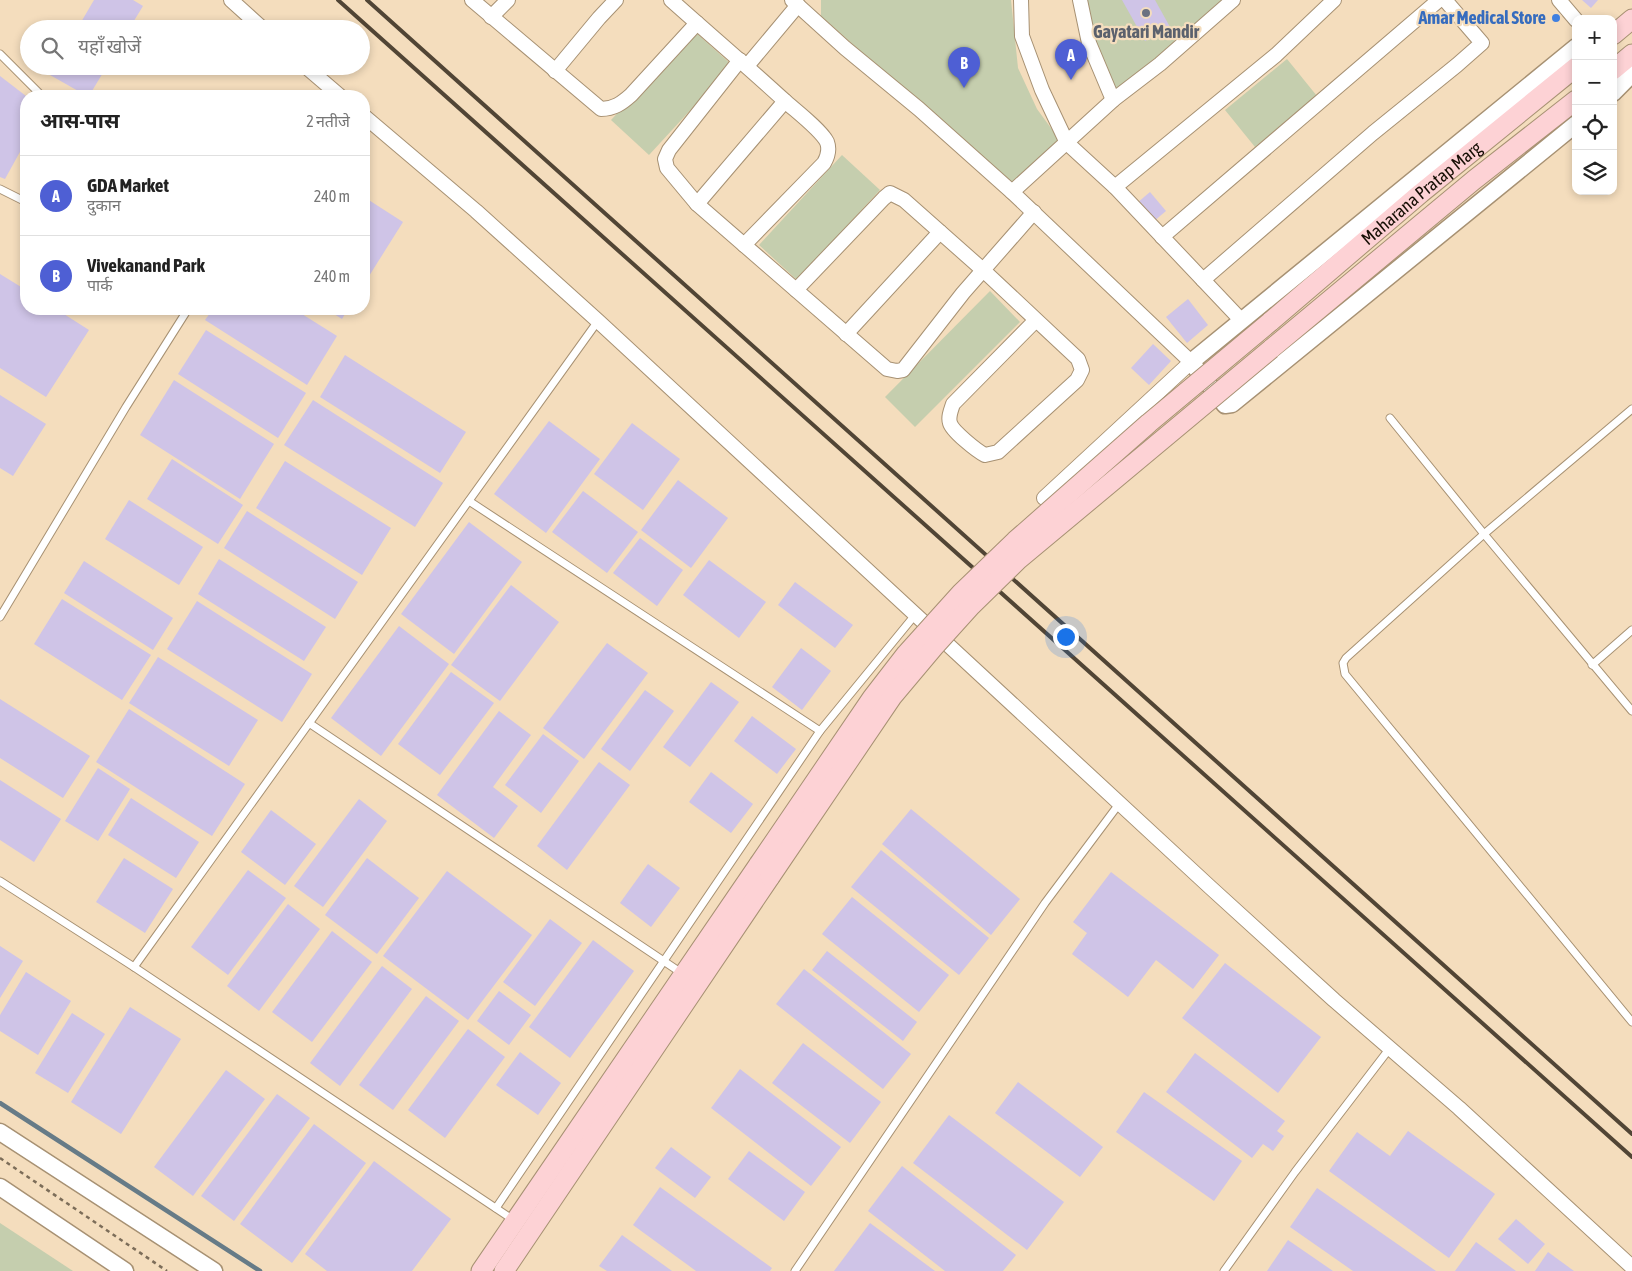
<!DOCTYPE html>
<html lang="hi">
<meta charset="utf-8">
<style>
:root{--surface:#fff;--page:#f6f6f6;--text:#222;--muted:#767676;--line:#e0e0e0;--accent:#4e5fd4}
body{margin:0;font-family:"Asap Condensed","Noto Sans Devanagari",sans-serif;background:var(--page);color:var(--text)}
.controls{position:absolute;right:15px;top:15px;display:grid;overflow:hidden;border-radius:10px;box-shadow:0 2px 8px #0003}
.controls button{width:45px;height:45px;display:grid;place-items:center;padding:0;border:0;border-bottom:1px solid var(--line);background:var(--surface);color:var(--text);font:25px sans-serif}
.you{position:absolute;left:1065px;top:636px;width:18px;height:18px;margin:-12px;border:4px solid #fff;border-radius:50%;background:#1a73e8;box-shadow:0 0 0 8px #1a73e833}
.badge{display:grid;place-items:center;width:32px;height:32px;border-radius:50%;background:var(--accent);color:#fff;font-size:16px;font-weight:700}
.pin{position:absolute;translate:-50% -41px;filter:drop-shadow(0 1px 2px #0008)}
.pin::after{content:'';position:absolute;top:26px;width:18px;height:15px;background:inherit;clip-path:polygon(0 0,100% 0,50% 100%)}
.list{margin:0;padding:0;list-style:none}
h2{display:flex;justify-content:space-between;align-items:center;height:65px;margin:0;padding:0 20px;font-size:21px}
h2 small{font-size:16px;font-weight:400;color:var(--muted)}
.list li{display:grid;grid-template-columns:32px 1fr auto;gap:15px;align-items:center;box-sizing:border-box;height:80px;padding:0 20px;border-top:1px solid var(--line)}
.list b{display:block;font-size:19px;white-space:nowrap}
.list p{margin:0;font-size:16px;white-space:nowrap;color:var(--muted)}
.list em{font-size:16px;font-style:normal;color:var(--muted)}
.icon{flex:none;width:28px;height:28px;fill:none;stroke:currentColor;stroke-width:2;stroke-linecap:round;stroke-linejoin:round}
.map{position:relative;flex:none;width:1632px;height:1271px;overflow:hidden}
.search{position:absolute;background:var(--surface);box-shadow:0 2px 8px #0003;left:20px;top:20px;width:350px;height:55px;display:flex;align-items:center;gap:12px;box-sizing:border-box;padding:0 18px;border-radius:28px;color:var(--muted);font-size:19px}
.panel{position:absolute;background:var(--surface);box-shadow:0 2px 8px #0003;left:20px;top:90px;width:350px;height:225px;border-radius:20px}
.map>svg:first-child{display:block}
.green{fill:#c5ceae}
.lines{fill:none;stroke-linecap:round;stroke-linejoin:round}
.stream{stroke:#667b87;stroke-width:4.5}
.building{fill:#cfc4e7}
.service-casing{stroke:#a79173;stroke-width:9}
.minor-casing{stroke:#a79173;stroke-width:16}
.tertiary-casing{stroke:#a79173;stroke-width:19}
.secondary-casing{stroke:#a79173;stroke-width:21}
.path{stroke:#7c6d59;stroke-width:2.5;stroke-dasharray:4 4;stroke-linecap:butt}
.service{stroke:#fff;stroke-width:7}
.minor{stroke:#fff;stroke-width:14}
.tertiary{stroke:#fff;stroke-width:16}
.secondary{stroke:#fdd2d5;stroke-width:19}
.rail{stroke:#514535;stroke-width:4}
.secondary-bridge-casing{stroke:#a79173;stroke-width:21;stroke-linecap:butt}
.secondary-bridge{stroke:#fdd2d5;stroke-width:19}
.worship-dot{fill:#6b7280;stroke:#f4ddbd;stroke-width:2}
.shop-dot{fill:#3f7fe0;stroke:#f4ddbd;stroke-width:2}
.labels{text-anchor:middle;stroke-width:4.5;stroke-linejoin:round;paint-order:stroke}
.shop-label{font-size:18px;font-weight:bold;fill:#366cbe;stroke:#f4ddbd;text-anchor:end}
.worship-label{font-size:18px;font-weight:bold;fill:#5b616d;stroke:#f4ddbd}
.street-label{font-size:18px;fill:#160e04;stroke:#f4ddbd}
</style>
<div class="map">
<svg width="1632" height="1271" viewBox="0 0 1632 1271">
<rect width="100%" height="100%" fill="#f4ddbd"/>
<g class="green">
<path d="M 821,0 L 1011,0 L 1018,68 L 1037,109 L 1059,139 L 1012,186 L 821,16 Z"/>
<path d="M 1080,0 L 1231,0 L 1113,100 Z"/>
<path d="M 694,31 L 732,65 L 649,155 L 611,120 Z"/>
<path d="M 1287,59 L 1317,96 L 1255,147 L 1225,110 Z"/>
<path d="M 842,155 L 880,190 L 797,280 L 759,245 Z"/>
<path d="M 990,291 L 1020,322 L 915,427 L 885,397 Z"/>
<path d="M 0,1223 L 73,1271 L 0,1271 Z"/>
</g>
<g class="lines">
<path class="stream" d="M 0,1103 L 260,1271"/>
</g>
<g class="building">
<path d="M 94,0 L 133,0 L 143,6 L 129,29 L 77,29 Z"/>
<path d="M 1122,0 L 1155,0 L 1170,27 L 1145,41 Z"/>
<path d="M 1582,0 L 1598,0 L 1591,8 Z"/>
<path d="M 55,66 L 107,66 L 89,96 L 87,96 L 50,75 Z"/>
<path d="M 0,76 L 26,96 L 26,141 L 5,179 L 0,177 Z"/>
<path d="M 1150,192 L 1166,211 L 1153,222 L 1137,203 Z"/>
<path d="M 364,197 L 403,222 L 364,284 Z"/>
<path d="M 0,274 L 26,290 L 26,309 L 56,309 L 89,330 L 46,397 L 0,368 Z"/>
<path d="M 1188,299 L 1208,325 L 1187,343 L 1166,317 Z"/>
<path d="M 213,309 L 294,309 L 337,336 L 307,385 L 205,320 Z"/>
<path d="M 326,309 L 348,309 L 342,319 Z"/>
<path d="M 206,330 L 306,393 L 278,438 L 178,374 Z"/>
<path d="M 1153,344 L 1171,361 L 1149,385 L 1131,368 Z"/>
<path d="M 345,355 L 466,432 L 440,473 L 320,397 Z"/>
<path d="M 174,380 L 274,444 L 240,499 L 140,435 Z"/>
<path d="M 0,395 L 46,424 L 13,476 L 0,468 Z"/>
<path d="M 313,400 L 443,483 L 415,527 L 284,445 Z"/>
<path d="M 549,421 L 600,459 L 546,533 L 494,494 Z"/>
<path d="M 632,423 L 680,459 L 643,510 L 594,474 Z"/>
<path d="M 172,459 L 243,505 L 218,544 L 147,499 Z"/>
<path d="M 285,461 L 391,528 L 362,575 L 256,508 Z"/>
<path d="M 678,480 L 728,518 L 691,568 L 641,530 Z"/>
<path d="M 583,491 L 638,532 L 607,573 L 552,532 Z"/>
<path d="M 129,500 L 203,547 L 179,585 L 105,539 Z"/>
<path d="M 247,511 L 358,582 L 335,619 L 224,548 Z"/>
<path d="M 469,522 L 522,562 L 454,654 L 401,614 Z"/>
<path d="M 640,538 L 683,570 L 657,606 L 613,573 Z"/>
<path d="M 219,559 L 326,627 L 304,661 L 198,594 Z"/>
<path d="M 709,560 L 766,602 L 739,638 L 683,595 Z"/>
<path d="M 84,561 L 173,618 L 153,650 L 64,593 Z"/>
<path d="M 795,582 L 853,625 L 835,648 L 778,605 Z"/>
<path d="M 511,585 L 559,622 L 500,701 L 451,665 Z"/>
<path d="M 62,599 L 151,655 L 122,700 L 34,644 Z"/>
<path d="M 197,601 L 312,674 L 282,722 L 167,649 Z"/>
<path d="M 399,626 L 449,664 L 381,756 L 331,718 Z"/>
<path d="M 607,643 L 648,673 L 584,759 L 543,728 Z"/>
<path d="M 801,648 L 831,671 L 802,710 L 772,687 Z"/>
<path d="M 158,657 L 258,720 L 229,766 L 129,703 Z"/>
<path d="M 451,672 L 494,703 L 440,775 L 398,744 Z"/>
<path d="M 711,682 L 739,702 L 690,767 L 663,747 Z"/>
<path d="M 645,690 L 674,711 L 630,771 L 601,749 Z"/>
<path d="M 0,699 L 90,756 L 63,798 L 0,758 Z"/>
<path d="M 129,709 L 245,784 L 212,836 L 96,762 Z"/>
<path d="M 499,711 L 531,735 L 493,787 L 518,806 L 494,838 L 437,795 Z"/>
<path d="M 752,716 L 796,749 L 777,774 L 734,741 Z"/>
<path d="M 543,734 L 579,761 L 541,813 L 505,785 Z"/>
<path d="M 599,762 L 630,785 L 567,870 L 537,846 Z"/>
<path d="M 98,768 L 130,789 L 98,841 L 65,821 Z"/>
<path d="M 711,772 L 753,804 L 731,833 L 689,802 Z"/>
<path d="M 0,780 L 61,819 L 34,862 L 0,840 Z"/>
<path d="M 131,798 L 199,842 L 176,878 L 108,835 Z"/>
<path d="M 359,799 L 387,821 L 323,907 L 294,886 Z"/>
<path d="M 911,809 L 1020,899 L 991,935 L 882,844 Z"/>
<path d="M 271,810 L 316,844 L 285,885 L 241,852 Z"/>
<path d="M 881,850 L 989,938 L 959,975 L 851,887 Z"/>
<path d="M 124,858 L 173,889 L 145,933 L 96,902 Z"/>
<path d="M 367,858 L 419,898 L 377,954 L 325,915 Z"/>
<path d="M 648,864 L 680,888 L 651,927 L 620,903 Z"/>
<path d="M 248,870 L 286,898 L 228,975 L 191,947 Z"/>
<path d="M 447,871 L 532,935 L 468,1020 L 383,956 Z"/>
<path d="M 1111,872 L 1219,955 L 1193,989 L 1156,960 L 1128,997 L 1072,954 L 1087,933 L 1073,922 Z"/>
<path d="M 852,897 L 949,975 L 919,1012 L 822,934 Z"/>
<path d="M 288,904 L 320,929 L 259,1011 L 227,986 Z"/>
<path d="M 550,919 L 582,943 L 535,1006 L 503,982 Z"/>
<path d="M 332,931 L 372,962 L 312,1042 L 272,1012 Z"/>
<path d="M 593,940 L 634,971 L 570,1058 L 529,1027 Z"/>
<path d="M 0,946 L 23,961 L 0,998 Z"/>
<path d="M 827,951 L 917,1022 L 903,1041 L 812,970 Z"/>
<path d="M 1225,963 L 1321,1037 L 1278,1093 L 1182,1018 Z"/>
<path d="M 382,966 L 412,989 L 340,1086 L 310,1063 Z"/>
<path d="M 804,969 L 911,1054 L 883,1089 L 776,1004 Z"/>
<path d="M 26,972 L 71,1001 L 38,1055 L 0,1031 L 0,1015 Z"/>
<path d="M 499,991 L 531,1015 L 509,1045 L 477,1021 Z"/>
<path d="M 426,996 L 459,1021 L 393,1110 L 359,1085 Z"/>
<path d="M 130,1007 L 181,1039 L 121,1134 L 71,1102 Z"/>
<path d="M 72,1013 L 105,1034 L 68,1093 L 35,1073 Z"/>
<path d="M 468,1029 L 505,1057 L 445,1138 L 408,1110 Z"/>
<path d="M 803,1043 L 881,1102 L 850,1143 L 772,1083 Z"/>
<path d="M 520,1052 L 561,1083 L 538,1115 L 496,1085 Z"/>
<path d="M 1195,1053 L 1285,1121 L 1277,1131 L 1284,1136 L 1273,1151 L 1263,1144 L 1252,1158 L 1166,1092 Z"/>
<path d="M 740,1069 L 841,1147 L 811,1186 L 711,1108 Z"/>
<path d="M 226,1070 L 265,1099 L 193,1196 L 154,1167 Z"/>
<path d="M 1018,1082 L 1103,1147 L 1080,1177 L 995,1113 Z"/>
<path d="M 1144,1092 L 1242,1161 L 1214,1201 L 1116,1132 Z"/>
<path d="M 277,1094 L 310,1118 L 234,1221 L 201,1196 Z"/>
<path d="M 949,1115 L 1064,1202 L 1027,1250 L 913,1163 Z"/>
<path d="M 314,1124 L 366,1163 L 292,1263 L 240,1224 Z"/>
<path d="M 1408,1131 L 1495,1194 L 1449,1258 L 1329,1171 L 1357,1132 L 1390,1156 Z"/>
<path d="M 671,1147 L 711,1177 L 695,1198 L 655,1168 Z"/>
<path d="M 749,1151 L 805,1192 L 784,1221 L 728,1179 Z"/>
<path d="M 374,1161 L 451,1219 L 412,1271 L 327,1271 L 305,1254 Z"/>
<path d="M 902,1166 L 1016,1255 L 1003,1271 L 945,1271 L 868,1211 Z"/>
<path d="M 660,1187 L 772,1268 L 770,1271 L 696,1271 L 633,1225 Z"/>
<path d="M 1317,1188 L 1436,1271 L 1353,1271 L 1290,1227 Z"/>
<path d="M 1516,1219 L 1545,1244 L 1528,1264 L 1498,1239 Z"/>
<path d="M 870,1223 L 935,1271 L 834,1271 Z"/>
<path d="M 622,1235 L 672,1271 L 607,1271 L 599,1266 Z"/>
<path d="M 1288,1240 L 1333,1271 L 1267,1271 Z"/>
<path d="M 1476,1242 L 1516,1271 L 1455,1271 Z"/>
<path d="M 1548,1252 L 1574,1271 L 1535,1271 Z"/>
</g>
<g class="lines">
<defs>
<g id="service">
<path d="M 0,54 L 42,96"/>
<path d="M 325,96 L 330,87"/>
<path d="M 0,189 L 26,202"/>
<path d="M 1632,409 L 1484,534 L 1346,658 L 1343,663 L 1345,674 L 1632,1022"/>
<path d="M 1390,418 L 1484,534 L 1632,711"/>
<path d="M 469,501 L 820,731 L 915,615"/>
<path d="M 0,617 L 126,407 L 188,309"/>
<path d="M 1592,665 L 1632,630"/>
<path d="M 309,723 L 683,974"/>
<path d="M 0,881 L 134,967 L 515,1221"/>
<path d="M 134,967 L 598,321"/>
<path d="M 496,1208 L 820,731"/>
<path d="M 795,1271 L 1045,903 L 1119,804"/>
<path d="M 1224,1271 L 1295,1172 L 1390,1048"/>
</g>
<g id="minor">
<path d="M 231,0 L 263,29"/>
<path d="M 472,0 L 601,109 C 614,109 622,103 631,95 L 697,23"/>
<path d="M 671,0 C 709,34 748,67 786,102 C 796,111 821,130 827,142 C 830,150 828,156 824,163 L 744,245"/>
<path d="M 792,0 L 845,48 L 919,109 L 1012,192 L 1191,362 L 1044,498"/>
<path d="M 1021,0 L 1022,36 L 1042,90 L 1067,143 L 1115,187 L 1241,320"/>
<path d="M 1080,0 L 1089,43 L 1113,100"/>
<path d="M 1559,0 L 1576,20"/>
<path d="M 491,17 L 508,0"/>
<path d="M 740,60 L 669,150 L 665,159 L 667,168 L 697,204 L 887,369 L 897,371 L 903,370 L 963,293 L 1034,212"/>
<path d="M 305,66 L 340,96"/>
<path d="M 747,66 L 798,5"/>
<path d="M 555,71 L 599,18 L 616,0"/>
<path d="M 364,116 L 476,211 L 598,321 L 1211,888 L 1334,1000 L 1459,1108 L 1632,1267"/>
<path d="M 1115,187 L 1276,55 L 1334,0"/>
<path d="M 1012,192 L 1113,100 L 1160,64 L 1233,0"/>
<path d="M 697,204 L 785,101"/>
<path d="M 1162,237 L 1439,0"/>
<path d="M 1203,280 L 1373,133 L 1457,65 L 1482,43 L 1445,0"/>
<path d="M 796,290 L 884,198 L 890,193 L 904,200 L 983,270 L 1078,359 L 1082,370 L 1077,380 L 998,452 L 985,455 C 977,451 952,431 950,423 C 948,417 951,410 953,404 L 1036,320"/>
<path d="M 846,334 L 940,232"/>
</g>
<g id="tertiary">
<path d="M 1576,47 L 1191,362 L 1225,405 L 1232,404 L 1576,124"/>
<path d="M 1613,93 L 1628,78 L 1632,66"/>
<path d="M 0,1132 L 214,1271"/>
<path d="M 0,1187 L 125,1271"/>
</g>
<g id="secondary">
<path d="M 1613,35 L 1632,19"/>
<path d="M 1613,70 L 1632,54"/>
<path id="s1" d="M 1270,322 L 1421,193 L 1576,67"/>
<path d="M 1271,349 L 1474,180 L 1576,100"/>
<path d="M 481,1271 L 759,864"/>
<path d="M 504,1271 L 770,877"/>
</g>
</defs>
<use href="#service" class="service-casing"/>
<use href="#minor" class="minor-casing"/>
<use href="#tertiary" class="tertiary-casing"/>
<use href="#secondary" class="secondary-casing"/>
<path class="path" d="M 0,1158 L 167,1271"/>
<use href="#service" class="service"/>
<use href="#minor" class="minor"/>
<use href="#tertiary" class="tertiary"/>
<use href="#secondary" class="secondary"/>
<g class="rail">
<path d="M 338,0 L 1632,1157"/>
<path d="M 367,0 L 1632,1134"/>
</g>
<defs>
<g id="secondary-bridge">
<path d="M 759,864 L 872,698 L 906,654 L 961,593 L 1015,541 L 1149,423 L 1270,322"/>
<path d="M 770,877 L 892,697 L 934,647 L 971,606 L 1018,560 L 1271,349"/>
</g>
</defs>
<use href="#secondary-bridge" class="secondary-bridge-casing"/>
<use href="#secondary-bridge" class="secondary-bridge"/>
</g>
<circle class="worship-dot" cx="1146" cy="13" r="5"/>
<circle class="shop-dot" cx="1556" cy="18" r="5"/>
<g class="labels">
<g class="shop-label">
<text x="1546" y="24">Amar Medical Store</text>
</g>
<g class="worship-label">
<text x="1146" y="38">Gayatari Mandir</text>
</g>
<g class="street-label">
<text dy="6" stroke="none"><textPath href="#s1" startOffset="199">Maharana Pratap Marg</textPath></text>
</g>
</g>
</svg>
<div class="controls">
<button>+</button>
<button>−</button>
<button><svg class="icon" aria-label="locate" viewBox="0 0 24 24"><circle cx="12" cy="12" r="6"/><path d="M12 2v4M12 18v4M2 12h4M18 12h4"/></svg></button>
<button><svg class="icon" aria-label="layers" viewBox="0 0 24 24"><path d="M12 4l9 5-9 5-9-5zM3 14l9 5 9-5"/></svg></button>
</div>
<div class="you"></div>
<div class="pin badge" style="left:1071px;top:80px">A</div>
<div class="pin badge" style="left:964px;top:88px">B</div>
<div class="search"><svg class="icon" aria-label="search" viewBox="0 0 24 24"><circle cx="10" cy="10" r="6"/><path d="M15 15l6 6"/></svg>यहाँ खोजें</div>
<section class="panel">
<h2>आस-पास<small>2 नतीजे</small></h2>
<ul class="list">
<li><span class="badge">A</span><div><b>GDA Market</b><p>दुकान</p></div><em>240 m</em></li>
<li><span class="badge">B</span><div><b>Vivekanand Park</b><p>पार्क</p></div><em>240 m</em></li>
</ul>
</section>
</div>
